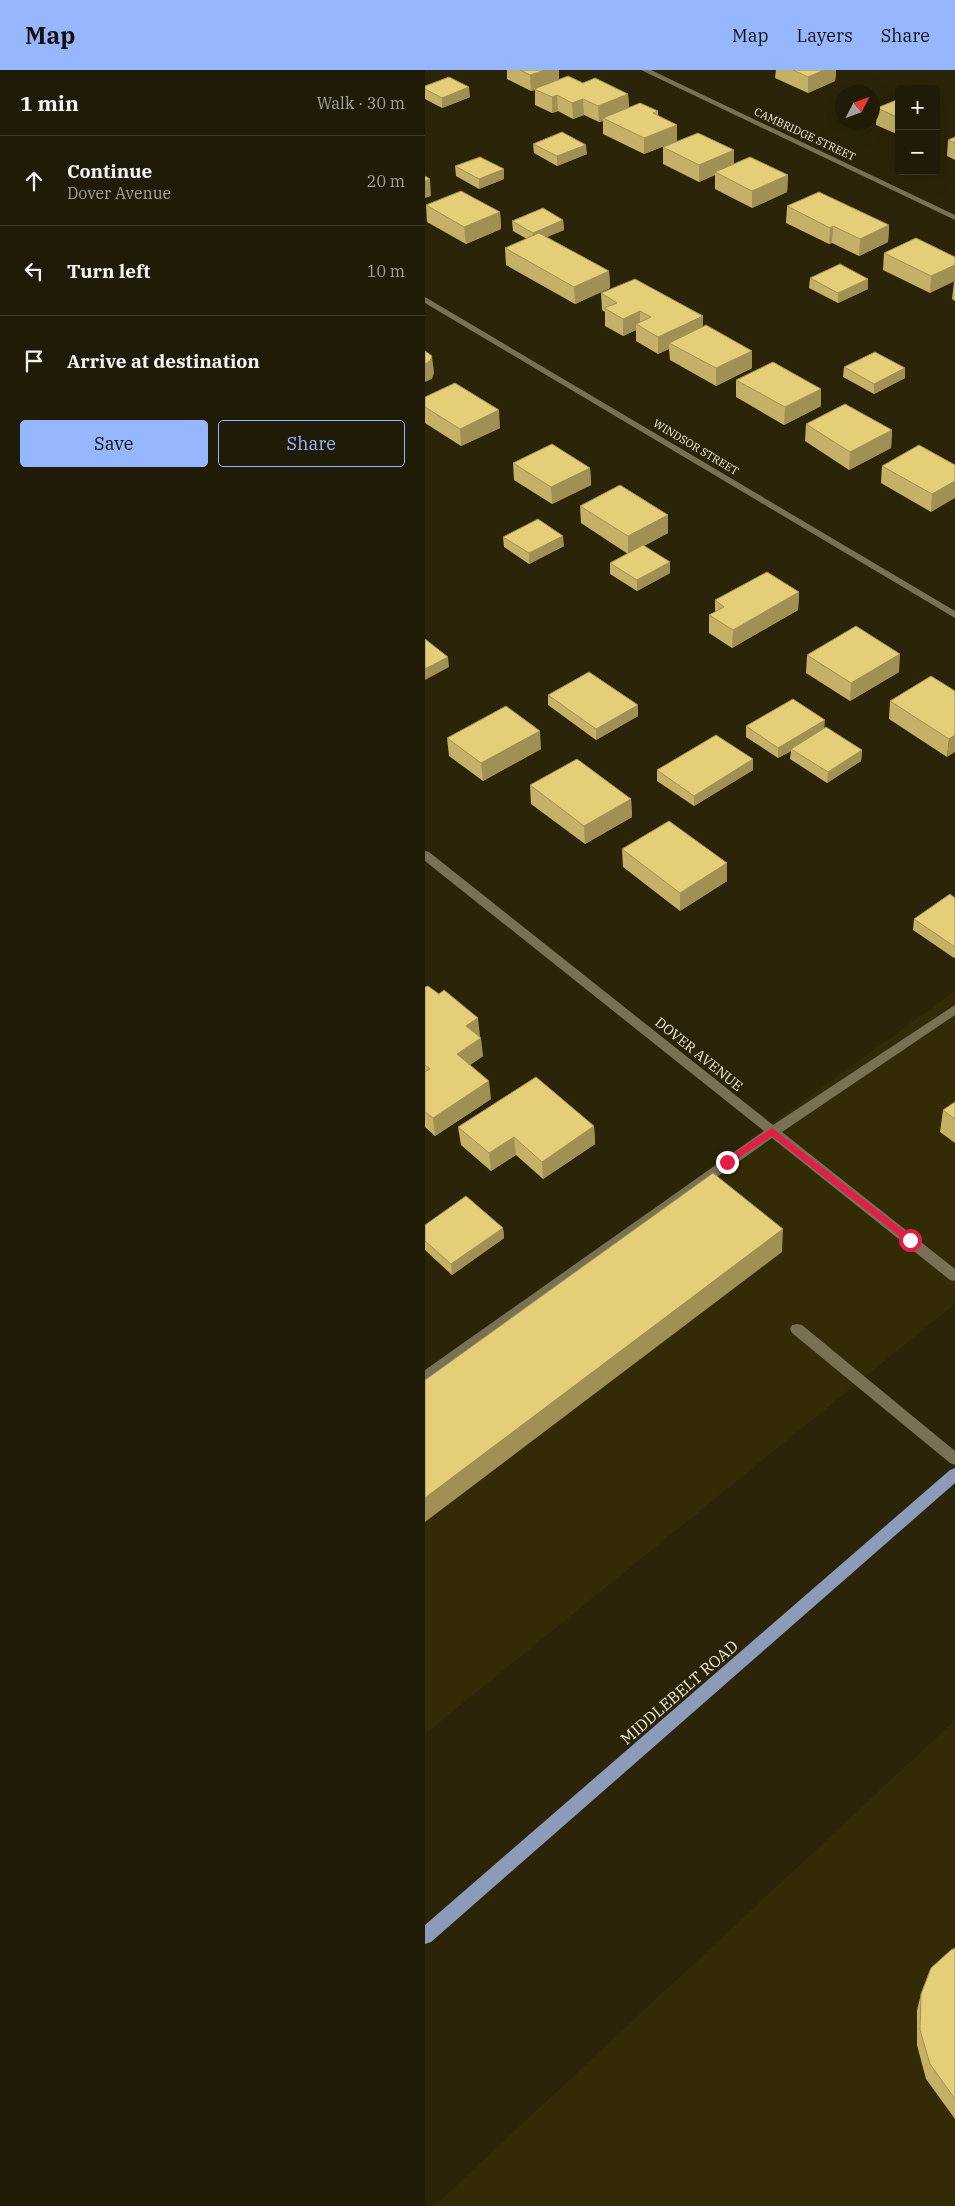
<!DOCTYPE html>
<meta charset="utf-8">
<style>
:root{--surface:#201b07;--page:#282411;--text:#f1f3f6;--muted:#a2a19b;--line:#3d3928;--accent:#96b6fd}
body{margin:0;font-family:"IBM Plex Serif",serif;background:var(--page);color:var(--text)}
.controls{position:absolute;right:15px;top:15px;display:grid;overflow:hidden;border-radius:5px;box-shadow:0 5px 20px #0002}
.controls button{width:45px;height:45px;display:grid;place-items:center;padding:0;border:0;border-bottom:1px solid var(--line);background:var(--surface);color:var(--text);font:25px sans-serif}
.compass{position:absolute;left:410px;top:15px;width:45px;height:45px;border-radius:50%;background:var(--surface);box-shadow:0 5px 20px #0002;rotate:49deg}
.stop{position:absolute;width:15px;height:15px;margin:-11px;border:4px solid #e11d48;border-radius:50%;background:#fff}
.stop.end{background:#e11d48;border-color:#fff;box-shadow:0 1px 5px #0008}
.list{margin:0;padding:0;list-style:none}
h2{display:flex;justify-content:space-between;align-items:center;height:65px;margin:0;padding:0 20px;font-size:21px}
h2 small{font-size:16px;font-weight:400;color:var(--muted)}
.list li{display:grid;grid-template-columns:32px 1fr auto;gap:15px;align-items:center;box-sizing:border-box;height:90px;padding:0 20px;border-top:1px solid var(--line)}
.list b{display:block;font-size:19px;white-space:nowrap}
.list p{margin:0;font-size:16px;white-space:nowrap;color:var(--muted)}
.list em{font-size:16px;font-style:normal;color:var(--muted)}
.actions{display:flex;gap:10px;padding:15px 20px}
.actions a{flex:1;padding:11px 0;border:1px solid var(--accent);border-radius:5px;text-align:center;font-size:18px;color:var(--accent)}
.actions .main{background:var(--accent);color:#111}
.icon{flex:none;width:28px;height:28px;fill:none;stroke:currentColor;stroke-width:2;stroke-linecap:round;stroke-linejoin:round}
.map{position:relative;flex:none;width:530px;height:2136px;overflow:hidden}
header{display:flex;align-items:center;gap:30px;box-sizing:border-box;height:70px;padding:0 25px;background:var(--accent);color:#111}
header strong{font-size:24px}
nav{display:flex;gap:28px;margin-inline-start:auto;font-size:18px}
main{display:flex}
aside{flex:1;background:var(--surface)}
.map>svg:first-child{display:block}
.built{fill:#332a06}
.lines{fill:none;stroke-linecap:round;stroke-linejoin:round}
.minor{fill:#787154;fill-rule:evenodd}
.major{fill:#8b9bb9;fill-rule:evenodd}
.wall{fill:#c4b167}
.shaded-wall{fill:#a09054}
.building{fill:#e4ce78;stroke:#a09054}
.route{fill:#e11d48}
.labels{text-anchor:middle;stroke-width:5;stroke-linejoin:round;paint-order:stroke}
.far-street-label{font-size:11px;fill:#f0ecdc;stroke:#2b2409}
.street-label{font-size:14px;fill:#f0ecdc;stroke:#2b2409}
.near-street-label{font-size:16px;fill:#f0ecdc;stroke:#2b2409}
</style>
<header>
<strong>Map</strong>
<nav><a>Map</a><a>Layers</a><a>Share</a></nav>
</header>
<main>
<aside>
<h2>1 min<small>Walk · 30 m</small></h2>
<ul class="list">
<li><svg class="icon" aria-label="ahead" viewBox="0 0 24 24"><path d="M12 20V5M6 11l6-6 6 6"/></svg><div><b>Continue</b><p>Dover Avenue</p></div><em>20 m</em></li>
<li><svg class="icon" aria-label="left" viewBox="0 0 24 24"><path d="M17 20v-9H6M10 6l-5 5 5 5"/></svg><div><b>Turn left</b></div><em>10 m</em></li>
<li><svg class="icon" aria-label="arrive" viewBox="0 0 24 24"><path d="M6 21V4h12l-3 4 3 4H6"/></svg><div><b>Arrive at destination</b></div></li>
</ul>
<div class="actions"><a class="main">Save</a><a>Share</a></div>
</aside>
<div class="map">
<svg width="530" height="2136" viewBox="0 0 530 2136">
<rect width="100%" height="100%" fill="#2b2409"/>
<g class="built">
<path d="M 530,921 L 530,1234 L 0,1664 L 0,1304 Z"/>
<path d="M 530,1650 L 530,2136 L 9,2136 Z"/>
</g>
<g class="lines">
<g class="minor">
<path d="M 216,0 L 226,0 L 530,145 L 530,150 Z"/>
<path d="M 0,227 L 530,541 L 530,548 L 0,233 Z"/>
<path d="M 0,781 L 4,782 L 348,1055 L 530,935 L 530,945 L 357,1062 L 530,1199 L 530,1211 L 525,1210 L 347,1068 L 0,1313 L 0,1300 L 339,1061 L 0,791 Z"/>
<path d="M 372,1254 L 377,1255 L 530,1381 L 530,1395 L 525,1393 L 367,1263 L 365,1259 L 367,1255 Z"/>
</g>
<path class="major" d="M 530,1398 L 530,1413 L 6,1872 L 0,1874 L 0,1855 L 525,1400 Z"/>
</g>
<g class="wall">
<path d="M 82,0 L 134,0 L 134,9 L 158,13 L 203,24 L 204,37 L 233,41 L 233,46 L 252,55 L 252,71 L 219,84 L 178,64 L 178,51 L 174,52 L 159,45 L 148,49 L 133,41 L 127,43 L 110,35 L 110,20 L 106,21 L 82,9 Z"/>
<path d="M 351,0 L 411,0 L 410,11 L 383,23 L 350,8 Z"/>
<path d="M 0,16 L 45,27 L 17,38 L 0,29 Z"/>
<path d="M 474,29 L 474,65 L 451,55 L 452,38 Z"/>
<path d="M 530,67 L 530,90 L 522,86 L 523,70 Z"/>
<path d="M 108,74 L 162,84 L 132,96 L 109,83 Z"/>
<path d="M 238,77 L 309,80 L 309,94 L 363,105 L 362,122 L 327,138 L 290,119 L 290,105 L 274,112 L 238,94 Z"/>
<path d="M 30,96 L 79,99 L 79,109 L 54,119 L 31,106 Z"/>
<path d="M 1,135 L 75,142 L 76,159 L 41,174 L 2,152 Z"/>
<path d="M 362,136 L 464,155 L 463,172 L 434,186 L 407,173 L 404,174 L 361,153 Z"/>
<path d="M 138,150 L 139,160 L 121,167 L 184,201 L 185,218 L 150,234 L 81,195 L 80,178 L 102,169 L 88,161 L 87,151 Z"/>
<path d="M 459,183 L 530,187 L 505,223 L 458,200 Z"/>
<path d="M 385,208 L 443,209 L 443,219 L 413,233 L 384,218 Z"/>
<path d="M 530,211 L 530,231 L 527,229 L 529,212 Z"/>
<path d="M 176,223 L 278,257 L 327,281 L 327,298 L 291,316 L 245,290 L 244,279 L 233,284 L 211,271 L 211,260 L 198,266 L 180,256 L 180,242 L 177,240 Z"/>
<path d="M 419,297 L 480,308 L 449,324 L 418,307 Z"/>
<path d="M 311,310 L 396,319 L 396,336 L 359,355 L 311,327 Z"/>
<path d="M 0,327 L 75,358 L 36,376 L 0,353 Z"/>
<path d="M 381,354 L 467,360 L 466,378 L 424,400 L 380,371 Z"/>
<path d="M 88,393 L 165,398 L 166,415 L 127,434 L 89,410 Z"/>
<path d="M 530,395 L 506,442 L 456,413 L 457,396 Z"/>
<path d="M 155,436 L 243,463 L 219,476 L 245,492 L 245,503 L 212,521 L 185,504 L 185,493 L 203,484 L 156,453 Z"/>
<path d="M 78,467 L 139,476 L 104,494 L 79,477 Z"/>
<path d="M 374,522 L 373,540 L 307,578 L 284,563 L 284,545 L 290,542 L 290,530 Z"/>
<path d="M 382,585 L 474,602 L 425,631 L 381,603 Z"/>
<path d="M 530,621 L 522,687 L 464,649 L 465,631 Z"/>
<path d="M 123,625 L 213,646 L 171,670 L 123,635 Z"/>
<path d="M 321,656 L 399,658 L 437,680 L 436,691 L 402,713 L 365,689 L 366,681 L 353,688 L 321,667 Z"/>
<path d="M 22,668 L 116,679 L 58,711 L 24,686 Z"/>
<path d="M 328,689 L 328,700 L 269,736 L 232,711 L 232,700 Z"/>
<path d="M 105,715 L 206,729 L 207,747 L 160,774 L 106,734 Z"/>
<path d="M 197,779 L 302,793 L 302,811 L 255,841 L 198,797 Z"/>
<path d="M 530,828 L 530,887 L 529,888 L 488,860 L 489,849 Z"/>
<path d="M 0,917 L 55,966 L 54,967 L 58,986 L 45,995 L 66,1029 L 10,1066 L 0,1057 Z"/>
<path d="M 530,1032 L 530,1073 L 515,1062 L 518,1040 Z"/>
<path d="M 169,1056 L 170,1074 L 118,1109 L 91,1085 L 66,1101 L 36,1075 L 33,1057 Z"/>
<path d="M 0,1155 L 78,1158 L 79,1168 L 27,1205 L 0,1180 Z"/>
<path d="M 530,1878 L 530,2049 L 501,2009 L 492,1975 L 492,1940 L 496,1924 Z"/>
</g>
<g class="shaded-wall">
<path d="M 120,0 L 134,0 L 134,11 L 109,19 L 110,20 L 106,21 L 105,5 Z"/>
<path d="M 399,0 L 411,0 L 410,11 L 383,23 L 383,7 Z"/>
<path d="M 44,17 L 45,27 L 17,38 L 17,28 Z"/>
<path d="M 203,24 L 204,40 L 178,48 L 178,51 L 174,52 L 173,36 Z"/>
<path d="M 132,25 L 133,41 L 127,43 L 127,27 Z"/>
<path d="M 158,29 L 159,45 L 148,49 L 147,33 Z"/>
<path d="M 515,42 L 513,58 L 511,59 L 511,43 Z"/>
<path d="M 252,55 L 252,71 L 219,84 L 219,68 Z"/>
<path d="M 161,75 L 162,84 L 132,96 L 132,86 Z"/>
<path d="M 309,80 L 309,97 L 290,102 L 290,105 L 274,112 L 274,95 Z"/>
<path d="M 79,99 L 79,109 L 54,119 L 54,109 Z"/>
<path d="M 363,105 L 362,122 L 327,138 L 327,121 Z"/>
<path d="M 5,109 L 6,126 L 0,128 L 0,111 Z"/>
<path d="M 75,142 L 76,159 L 41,174 L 39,157 Z"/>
<path d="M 138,150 L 139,160 L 108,173 L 108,163 Z"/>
<path d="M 464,155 L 463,172 L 434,186 L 435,169 Z"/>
<path d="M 408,156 L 407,173 L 404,174 L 405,158 Z"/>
<path d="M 530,195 L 530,211 L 505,223 L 506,206 Z"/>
<path d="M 184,201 L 185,218 L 150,234 L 149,217 Z"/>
<path d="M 443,209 L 443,219 L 413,233 L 413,223 Z"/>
<path d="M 215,241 L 215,256 L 211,254 L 211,260 L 198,266 L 198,249 Z"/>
<path d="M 278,246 L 278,263 L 244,273 L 244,279 L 233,284 L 233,267 Z"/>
<path d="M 327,281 L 327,298 L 291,316 L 291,298 Z"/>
<path d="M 7,286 L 9,303 L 7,309 L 0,312 L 0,294 Z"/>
<path d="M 480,298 L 480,308 L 449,324 L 449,314 Z"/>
<path d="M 396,319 L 396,336 L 359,355 L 360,337 Z"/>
<path d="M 74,340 L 75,358 L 36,376 L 35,359 Z"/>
<path d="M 467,360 L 466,378 L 424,400 L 425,382 Z"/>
<path d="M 165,398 L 166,415 L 127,434 L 126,417 Z"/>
<path d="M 530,411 L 530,428 L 506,442 L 507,424 Z"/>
<path d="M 243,445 L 243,463 L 203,484 L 203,466 Z"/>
<path d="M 138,466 L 139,476 L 104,494 L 104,483 Z"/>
<path d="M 245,492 L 245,503 L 212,521 L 212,510 Z"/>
<path d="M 374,522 L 373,540 L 307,578 L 308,560 Z"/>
<path d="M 475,584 L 474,602 L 425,631 L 426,613 Z"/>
<path d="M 23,587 L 24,597 L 0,610 L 0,599 Z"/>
<path d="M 213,635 L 213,646 L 171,670 L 171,659 Z"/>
<path d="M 400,650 L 399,661 L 366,679 L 366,681 L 353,688 L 353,678 Z"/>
<path d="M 115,661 L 116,679 L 58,711 L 56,693 Z"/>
<path d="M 530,665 L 530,682 L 522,687 L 524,669 Z"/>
<path d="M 437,680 L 436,691 L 402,713 L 403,702 Z"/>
<path d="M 328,689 L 328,700 L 269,736 L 269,726 Z"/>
<path d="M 206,729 L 207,747 L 160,774 L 159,756 Z"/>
<path d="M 302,793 L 302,811 L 255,841 L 255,823 Z"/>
<path d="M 53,948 L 55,966 L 43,974 L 41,956 Z"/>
<path d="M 56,968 L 58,986 L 34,1002 L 32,984 Z"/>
<path d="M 64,1011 L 66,1029 L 10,1066 L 8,1048 Z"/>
<path d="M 169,1056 L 170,1074 L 118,1109 L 117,1092 Z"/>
<path d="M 89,1067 L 91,1085 L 66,1101 L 64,1083 Z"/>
<path d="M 78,1158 L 79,1168 L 27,1205 L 26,1194 Z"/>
<path d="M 358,1159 L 357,1182 L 0,1452 L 0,1428 Z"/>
</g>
<g class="building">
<path d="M 95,0 L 120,0 L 105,5 Z"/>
<path d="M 368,0 L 399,0 L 383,7 Z"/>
<path d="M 143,6 L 158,13 L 170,8 L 203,24 L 173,36 L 158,29 L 147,33 L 132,25 L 127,27 L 109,19 Z"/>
<path d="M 24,7 L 44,17 L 17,28 L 0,19 L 0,16 Z"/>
<path d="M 474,29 L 474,48 L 452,38 Z"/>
<path d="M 215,33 L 233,41 L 228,43 L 252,55 L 219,68 L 178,48 Z"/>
<path d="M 137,62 L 161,75 L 132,86 L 108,74 Z"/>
<path d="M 273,63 L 309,80 L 274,95 L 238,77 Z"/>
<path d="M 530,67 L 530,73 L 523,70 Z"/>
<path d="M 55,87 L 79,99 L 54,109 L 30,96 Z"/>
<path d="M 325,87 L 363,105 L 327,121 L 290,102 Z"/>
<path d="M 0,106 L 5,109 L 0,111 Z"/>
<path d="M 36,121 L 75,142 L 39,157 L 1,135 Z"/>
<path d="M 394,122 L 464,155 L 435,169 L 408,156 L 405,158 L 362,136 Z"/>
<path d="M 118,138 L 138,150 L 108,163 L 87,151 Z"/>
<path d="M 114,163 L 184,201 L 149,217 L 80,178 Z"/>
<path d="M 491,168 L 530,187 L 530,195 L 506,206 L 459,183 Z"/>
<path d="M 415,194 L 443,209 L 413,223 L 385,208 Z"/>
<path d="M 210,209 L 278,246 L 233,267 L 211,254 L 226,247 L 215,241 L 198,249 L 179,238 L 192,233 L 176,223 Z"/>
<path d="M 281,255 L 327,281 L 291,298 L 244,273 Z"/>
<path d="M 0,281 L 7,286 L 5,291 L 0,294 Z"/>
<path d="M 450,282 L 480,298 L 449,314 L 419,297 Z"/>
<path d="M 348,292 L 396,319 L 360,337 L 311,310 Z"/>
<path d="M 30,313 L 74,340 L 35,359 L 0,337 L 0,327 Z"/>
<path d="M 420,334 L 467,360 L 425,382 L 381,354 Z"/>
<path d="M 127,374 L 165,398 L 126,417 L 88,393 Z"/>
<path d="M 494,375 L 530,395 L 530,411 L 507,424 L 457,396 Z"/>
<path d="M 195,415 L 243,445 L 203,466 L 155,436 Z"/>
<path d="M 113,449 L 138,466 L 104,483 L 78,467 Z"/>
<path d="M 218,475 L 245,492 L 212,510 L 185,493 Z"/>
<path d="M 342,502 L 374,522 L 308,560 L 284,545 L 299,537 L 290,530 Z"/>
<path d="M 431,556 L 475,584 L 426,613 L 382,585 Z"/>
<path d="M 0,569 L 23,587 L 0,599 Z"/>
<path d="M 164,602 L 213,635 L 171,659 L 123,625 Z"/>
<path d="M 506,606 L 530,621 L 530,665 L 524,669 L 465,631 Z"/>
<path d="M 368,629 L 400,650 L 353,678 L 321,656 Z"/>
<path d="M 81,636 L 115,661 L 56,693 L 22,668 Z"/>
<path d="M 401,657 L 437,680 L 403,702 L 366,679 Z"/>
<path d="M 291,665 L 328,689 L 269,726 L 232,700 Z"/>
<path d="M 152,689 L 206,729 L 159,756 L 105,715 Z"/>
<path d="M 244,751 L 302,793 L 255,823 L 197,779 Z"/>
<path d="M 525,824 L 530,828 L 530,877 L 489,849 Z"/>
<path d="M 3,916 L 14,924 L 19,920 L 53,948 L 41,956 L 56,968 L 32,984 L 64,1011 L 8,1048 L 0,1042 L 0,1002 L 5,999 L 0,995 L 0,917 Z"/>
<path d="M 111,1007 L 169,1056 L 117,1092 L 89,1067 L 64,1083 L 33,1057 Z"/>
<path d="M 530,1032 L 530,1049 L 518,1040 Z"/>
<path d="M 288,1103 L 358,1159 L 0,1428 L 0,1310 Z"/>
<path d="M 41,1126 L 78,1158 L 26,1194 L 0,1171 L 0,1155 Z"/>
<path d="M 530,1878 L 530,2029 L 505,1994 L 495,1960 L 496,1924 L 506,1898 L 526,1880 Z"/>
</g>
<path class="route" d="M 347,1058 L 488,1168 L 488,1172 L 482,1172 L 347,1066 L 304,1094 L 299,1094 L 299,1090 Z"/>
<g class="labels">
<g class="far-street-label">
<text transform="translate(380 64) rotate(25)" y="4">CAMBRIDGE STREET</text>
<text transform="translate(271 377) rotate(31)" y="4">WINDSOR STREET</text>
</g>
<g class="street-label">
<text transform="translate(274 984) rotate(39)" y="5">DOVER AVENUE</text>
</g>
<g class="near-street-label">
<text transform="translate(254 1622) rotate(-41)" y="6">MIDDLEBELT ROAD</text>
</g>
</g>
</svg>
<div class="controls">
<button>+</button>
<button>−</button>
</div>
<svg class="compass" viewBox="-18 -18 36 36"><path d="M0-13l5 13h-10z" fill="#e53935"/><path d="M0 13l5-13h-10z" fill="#a2a19b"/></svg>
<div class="stop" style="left:485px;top:1170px"></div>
<div class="stop end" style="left:302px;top:1092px"></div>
</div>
</main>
